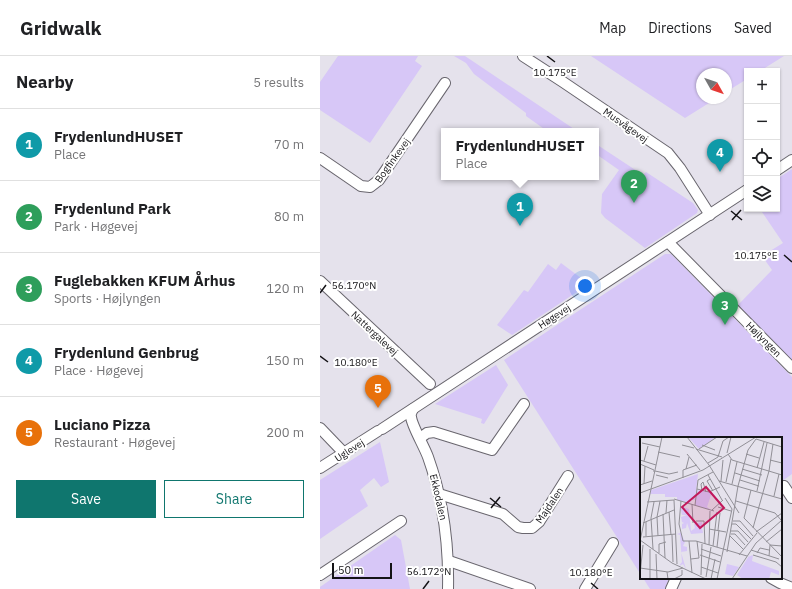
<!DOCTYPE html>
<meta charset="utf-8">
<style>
:root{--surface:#fff;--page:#f6f6f6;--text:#202124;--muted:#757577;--line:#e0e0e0;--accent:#0f766e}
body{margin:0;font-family:"IBM Plex Sans",sans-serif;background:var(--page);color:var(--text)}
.controls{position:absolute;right:12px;top:12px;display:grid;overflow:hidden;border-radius:0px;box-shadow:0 1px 3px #0004}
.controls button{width:36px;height:36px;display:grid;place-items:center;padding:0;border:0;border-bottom:1px solid var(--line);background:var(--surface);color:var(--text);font:20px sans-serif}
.compass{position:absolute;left:376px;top:12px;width:36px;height:36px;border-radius:50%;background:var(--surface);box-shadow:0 1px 3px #0004;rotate:130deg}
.scale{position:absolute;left:12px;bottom:10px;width:60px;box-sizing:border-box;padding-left:4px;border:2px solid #141316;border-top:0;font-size:11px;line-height:14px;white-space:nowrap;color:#141316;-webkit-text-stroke:3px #fff;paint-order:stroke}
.you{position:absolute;left:265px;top:230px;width:14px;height:14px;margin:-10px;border:3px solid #fff;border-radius:50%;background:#1a73e8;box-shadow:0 0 0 6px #1a73e833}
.badge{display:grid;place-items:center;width:26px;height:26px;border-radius:50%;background:var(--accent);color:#fff;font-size:13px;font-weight:700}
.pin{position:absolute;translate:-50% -33px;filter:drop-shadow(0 1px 2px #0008)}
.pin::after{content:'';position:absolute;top:21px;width:14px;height:12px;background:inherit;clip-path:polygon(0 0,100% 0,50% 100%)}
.popup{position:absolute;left:121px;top:72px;width:158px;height:52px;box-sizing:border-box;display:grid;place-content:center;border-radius:0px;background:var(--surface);filter:drop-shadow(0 1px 3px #0005);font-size:13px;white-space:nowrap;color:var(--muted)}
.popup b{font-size:15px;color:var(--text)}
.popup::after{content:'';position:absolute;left:50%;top:100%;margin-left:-8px;border:8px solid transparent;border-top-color:var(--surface)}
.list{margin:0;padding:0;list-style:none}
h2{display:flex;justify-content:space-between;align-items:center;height:52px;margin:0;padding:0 16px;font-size:17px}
h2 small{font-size:13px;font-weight:400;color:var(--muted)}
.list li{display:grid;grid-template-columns:26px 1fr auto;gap:12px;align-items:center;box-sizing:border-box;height:72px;padding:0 16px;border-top:1px solid var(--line)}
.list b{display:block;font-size:15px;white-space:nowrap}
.list p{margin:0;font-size:13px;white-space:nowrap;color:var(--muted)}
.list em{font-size:13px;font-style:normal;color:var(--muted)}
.actions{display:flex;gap:8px;padding:12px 16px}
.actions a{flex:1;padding:9px 0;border:1px solid var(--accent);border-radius:0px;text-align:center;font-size:14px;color:var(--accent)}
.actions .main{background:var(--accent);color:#fff}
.icon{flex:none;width:22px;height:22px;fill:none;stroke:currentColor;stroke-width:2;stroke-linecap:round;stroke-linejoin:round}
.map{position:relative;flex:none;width:472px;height:533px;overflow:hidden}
header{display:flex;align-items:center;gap:24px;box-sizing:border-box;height:56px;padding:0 20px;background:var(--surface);border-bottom:1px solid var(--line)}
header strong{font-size:19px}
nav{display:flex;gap:22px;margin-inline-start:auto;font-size:14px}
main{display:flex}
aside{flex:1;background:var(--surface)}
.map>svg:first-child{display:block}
.green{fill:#d7c7f7}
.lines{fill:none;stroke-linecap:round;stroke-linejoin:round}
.minor-casing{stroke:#69666e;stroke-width:12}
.minor{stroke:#fff;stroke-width:10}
.ticks{fill:none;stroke:#141316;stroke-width:1.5}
.labels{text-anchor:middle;stroke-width:4;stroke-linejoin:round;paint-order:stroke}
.street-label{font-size:10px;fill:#141316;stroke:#fff}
.inset-road{fill:none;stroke:#918f96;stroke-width:1}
.view{fill:#c2185b;fill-opacity:0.15;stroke:#c2185b;stroke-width:2}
.inset-edge{fill:none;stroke:#141316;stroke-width:2}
.ticks-label{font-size:10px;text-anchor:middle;fill:#141316;stroke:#fff;stroke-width:4;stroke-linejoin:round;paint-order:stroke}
</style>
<header>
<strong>Gridwalk</strong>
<nav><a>Map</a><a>Directions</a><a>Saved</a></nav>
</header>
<main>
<aside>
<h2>Nearby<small>5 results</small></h2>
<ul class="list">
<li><span class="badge" style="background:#0f9aa8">1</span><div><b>FrydenlundHUSET</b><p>Place</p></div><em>70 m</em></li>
<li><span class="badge" style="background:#2e9e5b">2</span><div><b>Frydenlund Park</b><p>Park · Høgevej</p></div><em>80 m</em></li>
<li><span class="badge" style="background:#2e9e5b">3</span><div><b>Fuglebakken KFUM Århus</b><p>Sports · Højlyngen</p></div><em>120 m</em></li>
<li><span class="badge" style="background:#0f9aa8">4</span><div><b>Frydenlund Genbrug</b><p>Place · Høgevej</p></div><em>150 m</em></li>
<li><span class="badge" style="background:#e8710a">5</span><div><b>Luciano Pizza</b><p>Restaurant · Høgevej</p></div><em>200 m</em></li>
</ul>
<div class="actions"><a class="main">Save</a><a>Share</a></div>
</aside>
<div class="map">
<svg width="472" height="533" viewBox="0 0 472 533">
<rect width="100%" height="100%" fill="#e5e2ec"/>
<g class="green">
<path d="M 18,0 L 98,0 L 95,5 L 102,10 L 50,87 L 0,54 L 0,26 Z"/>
<path d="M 134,0 L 145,0 L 257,75 L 227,75 L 206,60 L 206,57 L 154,18 L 146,7 Z"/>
<path d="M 271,0 L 464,0 L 440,15 L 427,15 L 427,23 L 406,36 L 406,18 L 382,18 L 382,42 L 397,42 L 365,62 Z"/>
<path d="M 276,88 L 323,119 L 326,116 L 373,147 L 378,154 L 377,157 L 325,192 L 285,162 L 281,157 L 282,138 L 299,114 L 276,98 Z"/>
<path d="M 472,113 L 472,305 L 418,249 L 452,214 L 442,200 L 463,187 L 440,153 L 457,153 L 457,123 Z"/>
<path d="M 345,198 L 351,198 L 472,321 L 472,418 L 461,426 L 461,382 L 321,382 L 321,519 L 184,304 Z"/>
<path d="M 241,207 L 269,228 L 192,279 L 177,269 L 204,234 L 208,236 L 228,208 L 236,214 Z"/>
<path d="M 176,309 L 188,329 L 164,368 L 161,367 L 162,363 L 115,348 Z"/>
<path d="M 60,386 L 69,426 L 61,431 L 54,422 L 40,434 L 48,450 L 0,483 L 0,424 Z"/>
<path d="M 75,479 L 81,484 L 90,533 L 0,533 L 0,531 Z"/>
<path d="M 323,522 L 349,522 L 345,533 L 330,533 Z"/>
</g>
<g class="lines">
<defs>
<g id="minor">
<path d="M 203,0 L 243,26 L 348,97 L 360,112 L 390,159"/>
<path d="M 0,102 L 41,130 L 50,131 L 59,124 L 125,27"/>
<path d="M 457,114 L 472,104"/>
<path d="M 348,186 L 472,312"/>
<path d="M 0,225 L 110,328"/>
<path d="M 93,353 C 92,355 90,358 91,361 C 92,370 104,390 108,401 C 123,443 129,488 128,533"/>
<path d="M 0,372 L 24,397"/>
<path d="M 62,373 L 427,134"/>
<path d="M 100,382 L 107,377 L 114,376 L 172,394 L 204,348"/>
<path d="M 0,412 L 58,375"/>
<path d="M 464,430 L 472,442"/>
<path d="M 119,438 L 183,458 L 198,471 L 203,472 L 212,472 L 219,466 L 248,420"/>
<path d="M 129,505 L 210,533"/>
<path d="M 0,519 L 81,465"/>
<path d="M 451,522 L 460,527 L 472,532"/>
<path d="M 265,533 L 293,487"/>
<path d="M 351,533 L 356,522"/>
</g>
</defs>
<use href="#minor" class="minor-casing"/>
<use href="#minor" class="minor"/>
</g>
<path class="ticks" d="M 227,0 L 235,6M 411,155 L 422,164M 412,164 L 421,154M 464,199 L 472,206M 0,237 L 6,229M 0,300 L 8,306M 170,442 L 181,451M 171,452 L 180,441M 271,527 L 278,533M 103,533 L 109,525"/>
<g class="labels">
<g class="street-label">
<text transform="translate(306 69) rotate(35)" y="4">Musvågevej</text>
<text transform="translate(72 104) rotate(-54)" y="4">Bogfinkevej</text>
<text transform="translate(234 260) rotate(-33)" y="4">Høgevej</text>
<text transform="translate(55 277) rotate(43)" y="4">Nattergalevej</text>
<text transform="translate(444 283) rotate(45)" y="4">Højlyngen</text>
<text transform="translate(29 394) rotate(-33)" y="4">Uglevej</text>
<text transform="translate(119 441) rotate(77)" y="4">Ekkodalen</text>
<text transform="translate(229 449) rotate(-56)" y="4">Majdalen</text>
</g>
</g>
<g transform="translate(320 381)">
<rect width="142" height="142" fill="#e5e2ec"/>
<path d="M 48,0 L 76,0 L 59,12 ZM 58,37 L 55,63 L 51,63 L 50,66 L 37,63 L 37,60 L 25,60 L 25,57 L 10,57 L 11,53 ZM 57,53 L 72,55 L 67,70 L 71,73 L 55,68 ZM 40,69 L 49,72 L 51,94 L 55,91 L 54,87 L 62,85 L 62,90 L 56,91 L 62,91 L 63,96 L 51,97 L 47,86 L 46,91 L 42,92 L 42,87 L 44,86 L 42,85 L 41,80 L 47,78 L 42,78 ZM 40,94 L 45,105 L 43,109 L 47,110 L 47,114 L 41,115 L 46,132 L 43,127 L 39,129 L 42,125 L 40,98 L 37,97 L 40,96 ZM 112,114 L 108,120 L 113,118 L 112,124 L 139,134 L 139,138 L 131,135 L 129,142 L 103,142 L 97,138 ZM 87,127 L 99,130 L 93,139 L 85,137 Z" fill="#d7c7f7"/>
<path class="inset-road" d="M 47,0 L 69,28 L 99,76M 2,6 L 20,10M 42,8 L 54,11M 62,8 L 75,13M 56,12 L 82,20M 59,12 L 77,0M 18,15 L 40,20M 87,16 L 91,0M 47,17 L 60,33M 88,17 L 92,23 L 142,38M 106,17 L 119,21M 0,23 L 16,28M 130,23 L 142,26M 4,24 L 8,9M 68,26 L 78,20 L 83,4 L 89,0M 0,27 L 14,33 L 14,35M 117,31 L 124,5M 46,32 L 49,20M 102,32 L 122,38M 15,34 L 29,37 L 38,35M 129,34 L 133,7M 95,36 L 120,44M 16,38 L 28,41M 68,38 L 82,63M 43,41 L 43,33 L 57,28M 70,42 L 67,44 L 73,54M 100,43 L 119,49M 79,44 L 142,62M 81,44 L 83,23M 86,45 L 91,22M 4,47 L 5,29M 92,47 L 97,25M 0,48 L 12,44M 57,52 L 69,55 L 80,50M 62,54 L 61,47 L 63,45 L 66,55M 117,54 L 127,6M 0,56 L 63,33 L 116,0M 134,59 L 139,37M 34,62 L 74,74M 41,64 L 39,87 L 43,104 L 56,104 L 107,119M 96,64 L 135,76 L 141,83M 7,65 L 34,63 L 37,127M 52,67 L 53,86M 55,68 L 58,43 L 73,35M 78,70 L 91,74M 72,73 L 83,63M 29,75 L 31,98M 26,76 L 27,63M 23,77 L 25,121M 104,81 L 142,120M 104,81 L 111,53M 56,84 L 64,84 L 65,107M 93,84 L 100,84 L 113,99M 6,85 L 6,99M 3,86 L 34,73M 92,87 L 96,87 L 111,102M 113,91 L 129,34M 69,92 L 86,95M 78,93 L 80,76M 91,94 L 98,94 L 108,105M 116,95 L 142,76M 91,97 L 95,97 L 105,108M 32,98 L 33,125M 18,99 L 17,80 L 20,64M 90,99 L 103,112M 3,100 L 36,97M 0,103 L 32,126 L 66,142M 0,104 L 22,0M 49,104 L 52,136M 126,105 L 142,92M 69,108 L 70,74M 73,109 L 77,75M 77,110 L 79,93M 10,112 L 10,142M 13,112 L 11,81 L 14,65M 61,112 L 81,119M 111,113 L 139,122M 87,115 L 98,49 L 108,13 L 116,2 L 142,10M 19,116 L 19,107 L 26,105M 117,116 L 120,111 L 129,113M 16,117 L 17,142M 60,118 L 80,125M 99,118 L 117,96M 113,118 L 136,125 L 142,130M 129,119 L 130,108 L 142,109M 51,122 L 59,121 L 57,104M 61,130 L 78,136M 0,131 L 28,135 L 43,131M 27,135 L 28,142 L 34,142 L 42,138 L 42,133M 0,138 L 3,108M 61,138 L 62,107M 66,140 L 71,110M 71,142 L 75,122M 77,142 L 92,72 L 85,61M 92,142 L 116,106 L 142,83"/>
<path class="view" d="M 66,50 L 84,71 L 60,91 L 42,70 Z"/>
<rect width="142" height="142" class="inset-edge"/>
</g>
<g class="ticks-label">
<text x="235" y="20">10.175°E</text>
<text x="436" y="203">10.175°E</text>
<text x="34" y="233">56.170°N</text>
<text x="36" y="310">10.180°E</text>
<text x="109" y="519">56.172°N</text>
<text x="271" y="520">10.180°E</text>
</g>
</svg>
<div class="controls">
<button>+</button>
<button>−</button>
<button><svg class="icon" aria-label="locate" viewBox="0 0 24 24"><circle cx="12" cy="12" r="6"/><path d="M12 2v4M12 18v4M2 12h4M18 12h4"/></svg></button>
<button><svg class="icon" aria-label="layers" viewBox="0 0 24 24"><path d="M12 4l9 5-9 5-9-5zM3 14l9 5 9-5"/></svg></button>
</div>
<svg class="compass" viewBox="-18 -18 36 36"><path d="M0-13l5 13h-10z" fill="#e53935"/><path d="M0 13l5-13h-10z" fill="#757577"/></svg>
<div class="scale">50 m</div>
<div class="you"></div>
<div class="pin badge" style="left:200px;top:170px;background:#0f9aa8">1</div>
<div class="popup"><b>FrydenlundHUSET</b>Place</div>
<div class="pin badge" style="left:314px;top:147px;background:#2e9e5b">2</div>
<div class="pin badge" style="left:405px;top:269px;background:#2e9e5b">3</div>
<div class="pin badge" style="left:400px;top:116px;background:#0f9aa8">4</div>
<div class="pin badge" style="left:58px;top:352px;background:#e8710a">5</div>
</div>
</main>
